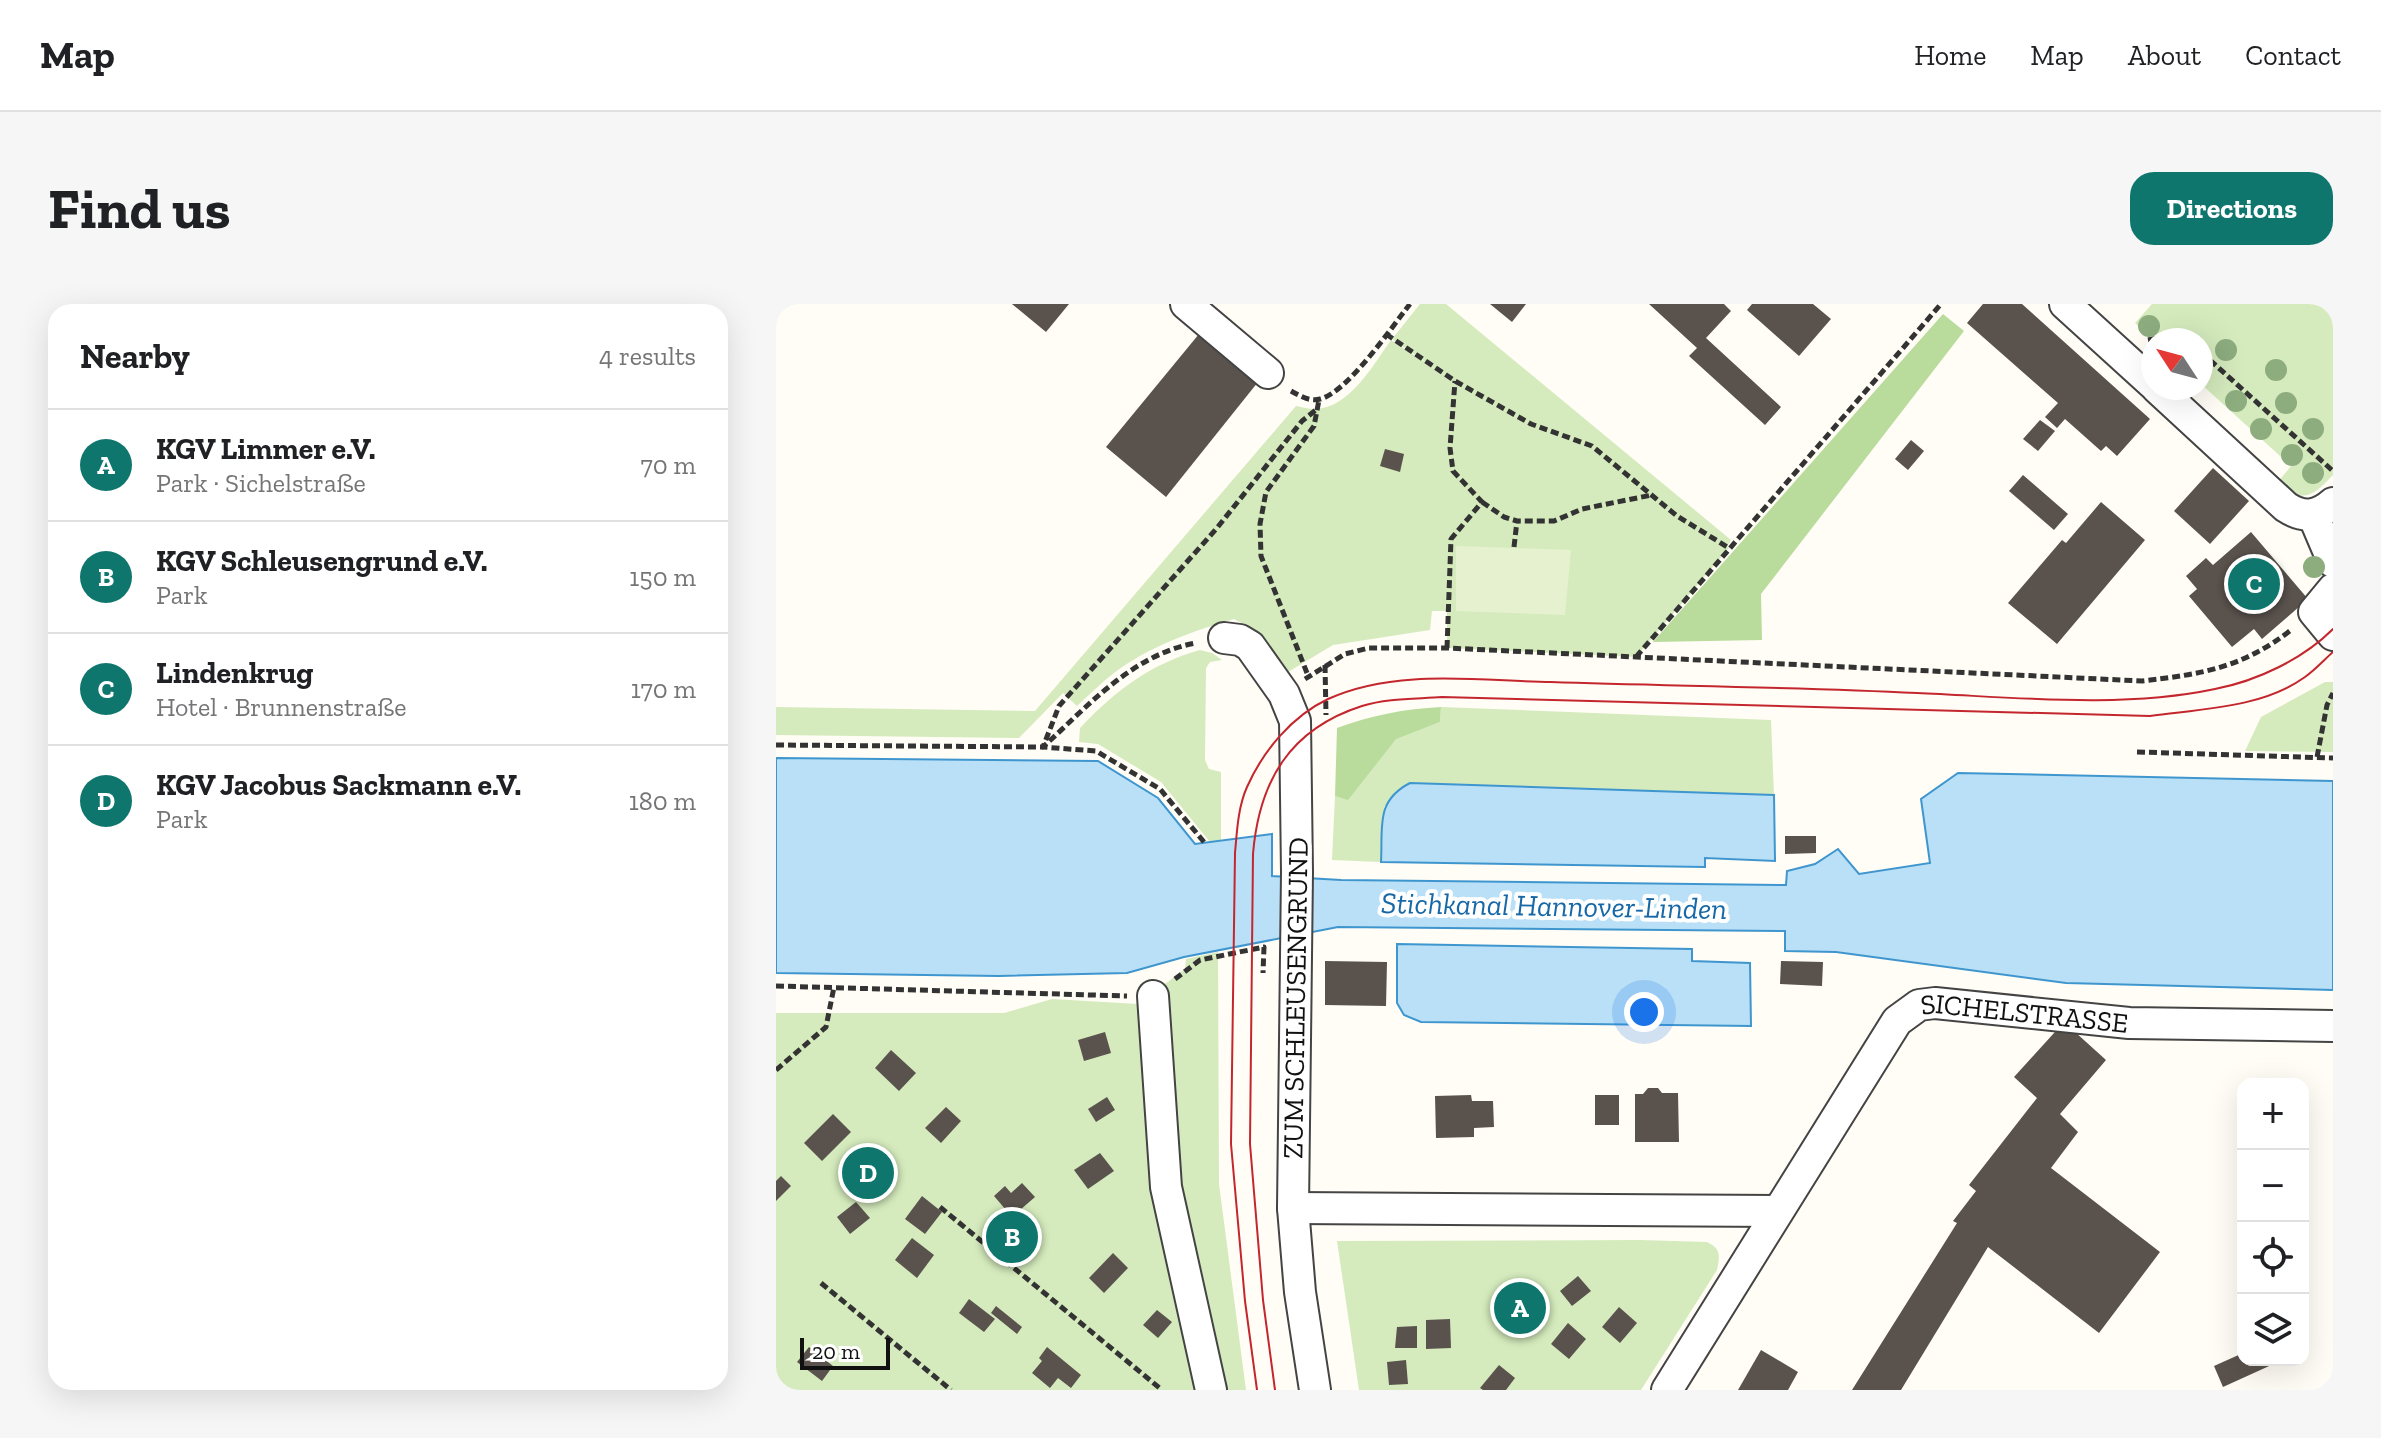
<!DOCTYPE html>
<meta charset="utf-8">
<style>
:root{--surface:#fff;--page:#f6f6f6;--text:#202124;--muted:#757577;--line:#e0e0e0;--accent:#0f766e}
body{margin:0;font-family:"Zilla Slab",serif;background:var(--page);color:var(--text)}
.controls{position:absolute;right:24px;bottom:24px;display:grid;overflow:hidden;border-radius:16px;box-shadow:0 8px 32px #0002}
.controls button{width:72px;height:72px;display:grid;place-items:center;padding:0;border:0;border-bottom:2px solid var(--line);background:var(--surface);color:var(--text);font:40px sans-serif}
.compass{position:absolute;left:1365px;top:24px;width:72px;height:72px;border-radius:50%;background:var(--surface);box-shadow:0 8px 32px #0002;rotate:306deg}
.scale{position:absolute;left:24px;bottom:20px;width:90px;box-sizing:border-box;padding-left:8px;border:4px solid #111;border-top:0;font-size:22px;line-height:28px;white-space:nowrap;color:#111;-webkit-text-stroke:6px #fff;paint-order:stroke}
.you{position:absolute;left:868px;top:708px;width:28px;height:28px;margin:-20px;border:6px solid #fff;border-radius:50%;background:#1a73e8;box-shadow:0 0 0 12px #1a73e833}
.badge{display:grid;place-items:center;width:52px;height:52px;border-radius:50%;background:var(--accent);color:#fff;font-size:26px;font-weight:700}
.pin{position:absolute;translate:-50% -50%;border:4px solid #fff;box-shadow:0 2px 8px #0006}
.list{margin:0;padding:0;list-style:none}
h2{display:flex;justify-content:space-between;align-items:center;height:104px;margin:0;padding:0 32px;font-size:34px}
h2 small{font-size:26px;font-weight:400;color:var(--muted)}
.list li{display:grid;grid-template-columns:52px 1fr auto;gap:24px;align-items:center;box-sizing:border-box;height:112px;padding:0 32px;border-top:2px solid var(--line)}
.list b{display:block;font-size:30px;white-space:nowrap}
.list p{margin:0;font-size:26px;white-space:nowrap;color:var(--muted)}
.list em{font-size:26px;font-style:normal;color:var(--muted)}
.icon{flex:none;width:44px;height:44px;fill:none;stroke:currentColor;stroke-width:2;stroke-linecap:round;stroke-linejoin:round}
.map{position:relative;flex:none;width:1557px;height:1086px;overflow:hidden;border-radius:24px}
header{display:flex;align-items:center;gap:48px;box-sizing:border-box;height:112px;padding:0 40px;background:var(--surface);border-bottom:2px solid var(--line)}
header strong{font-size:38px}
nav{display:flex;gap:44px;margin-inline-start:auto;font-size:28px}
.intro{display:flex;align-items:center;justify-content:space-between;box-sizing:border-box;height:192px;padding:0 48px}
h1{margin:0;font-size:56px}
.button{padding:20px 36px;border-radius:24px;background:var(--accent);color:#fff;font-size:28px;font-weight:700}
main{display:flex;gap:48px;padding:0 48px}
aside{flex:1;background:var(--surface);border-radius:24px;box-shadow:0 8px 32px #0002}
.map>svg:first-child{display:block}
.green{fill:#d5ebbd}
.forest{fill:#b9dc9c}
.pitch{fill:#e6f2cf}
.water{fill:#b9e0f7;stroke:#3f96cf;stroke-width:2}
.building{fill:#5a524d}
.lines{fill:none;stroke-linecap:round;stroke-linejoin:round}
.minor-casing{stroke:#444;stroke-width:34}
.path{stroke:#333;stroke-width:5;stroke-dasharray:8 4;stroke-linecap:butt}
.minor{stroke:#fff;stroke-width:30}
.tram{stroke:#c4262e;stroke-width:2}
.tree{fill:#8dad7f}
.labels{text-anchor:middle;stroke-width:8;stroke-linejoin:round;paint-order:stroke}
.street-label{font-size:28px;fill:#111;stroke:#fff}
.water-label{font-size:30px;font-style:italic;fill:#1768a6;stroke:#fff}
</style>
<header>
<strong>Map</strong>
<nav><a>Home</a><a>Map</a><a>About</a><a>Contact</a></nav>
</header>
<div class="intro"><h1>Find us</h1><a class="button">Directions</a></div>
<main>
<aside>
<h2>Nearby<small>4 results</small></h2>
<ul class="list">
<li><span class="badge">A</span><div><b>KGV Limmer e.V.</b><p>Park · Sichelstraße</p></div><em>70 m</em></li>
<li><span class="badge">B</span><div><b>KGV Schleusengrund e.V.</b><p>Park</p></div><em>150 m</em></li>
<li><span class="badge">C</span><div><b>Lindenkrug</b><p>Hotel · Brunnenstraße</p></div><em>170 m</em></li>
<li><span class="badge">D</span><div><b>KGV Jacobus Sackmann e.V.</b><p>Park</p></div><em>180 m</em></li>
</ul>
</aside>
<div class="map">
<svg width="1557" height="1086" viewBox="0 0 1557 1086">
<rect width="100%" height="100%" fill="#fffdf5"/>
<g class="green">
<path d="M 644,0 L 670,0 L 955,236 L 951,243 L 953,244 L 860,353 L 671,344 L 671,307 L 656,307 L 654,326 L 557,341 L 512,368 L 479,326 L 458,315 C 417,327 372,343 338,369 C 325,379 313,391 301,402 L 287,389 L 243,434 L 0,431 L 0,403 L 259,407 L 520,102 C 526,103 533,105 539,105 C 574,104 597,61 615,36 L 667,70 L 616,35 Z"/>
<path d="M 1376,0 L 1557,0 L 1557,171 C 1536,193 1527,200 1501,179 L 1515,162 L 1425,80 L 1425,36 L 1377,36 L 1359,19 Z"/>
<path d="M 424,346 L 436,349 L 446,356 L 434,358 L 430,364 L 429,456 L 433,465 L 445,468 L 445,537 L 434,538 L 385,478 L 322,440 L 303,438 L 304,424 C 339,387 374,360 424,346 Z"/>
<path d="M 1549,378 L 1557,378 L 1557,448 L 1469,447 L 1485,413 Z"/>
<path d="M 665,403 L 995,416 L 998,491 L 634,479 L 608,503 L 605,558 L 556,556 L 559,492 L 572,495 L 620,434 L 664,418 Z"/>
<path d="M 442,648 L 443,880 L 470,1086 L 0,1086 L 0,709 L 228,709 L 276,695 L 362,700 L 409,665 L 410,655 Z"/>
<path d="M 864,936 L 931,938 C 945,945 944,951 941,966 L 865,1086 L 583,1086 L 561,937 Z"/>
</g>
<g class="forest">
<path d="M 1167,10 L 1188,27 L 985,290 L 986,336 L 877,338 Z"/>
<path d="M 665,403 L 664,418 L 620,435 L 572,496 L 559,492 L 561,424 C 596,411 628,405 665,403 Z"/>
</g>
<path class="pitch" d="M 680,242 L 795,246 L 789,311 L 680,307 Z"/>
<g class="water">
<path d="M 0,454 L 322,457 L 382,494 L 419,540 L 496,530 L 496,572 L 565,576 L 1010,581 L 1011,567 L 1039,560 L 1062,545 L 1083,570 L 1154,559 L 1145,495 L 1182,469 L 1557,477 L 1557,686 L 1290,679 L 1060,648 L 1009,647 L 1009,627 L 562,623 L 408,653 L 351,669 L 223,672 L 0,669 Z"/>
<path d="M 634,479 L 998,491 L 999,557 L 929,554 L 929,563 L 605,558 C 607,523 599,497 634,479 Z"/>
<path d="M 621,640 L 916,645 L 916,657 L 974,659 L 975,722 L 645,718 L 628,711 L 621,699 Z"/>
</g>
<g class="building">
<path d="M 236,0 L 293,0 L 270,28 Z"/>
<path d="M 714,0 L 750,0 L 736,18 Z"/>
<path d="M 873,0 L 948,0 L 955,7 L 930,34 L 1005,103 L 989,121 L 913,52 L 921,44 Z"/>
<path d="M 976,0 L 1037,0 L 1055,15 L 1023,52 L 971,6 Z"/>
<path d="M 1207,0 L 1246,0 L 1374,115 L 1341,152 L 1330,142 L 1325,147 L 1289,115 L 1281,124 L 1269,113 L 1282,99 L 1191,19 Z"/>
<path d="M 423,30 L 482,78 L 390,193 L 330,143 Z"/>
<path d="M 1264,116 L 1279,127 L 1262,147 L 1247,135 Z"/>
<path d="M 1135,136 L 1148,147 L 1132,166 L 1119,155 Z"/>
<path d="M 609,145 L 628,150 L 624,168 L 604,162 Z"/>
<path d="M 1437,164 L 1473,197 L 1434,240 L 1398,207 Z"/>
<path d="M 1247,171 L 1292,210 L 1278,226 L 1233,187 Z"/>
<path d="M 1325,198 L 1369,236 L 1281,340 L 1232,299 L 1286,236 L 1290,239 Z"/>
<path d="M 1475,228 L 1532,295 L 1486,335 L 1478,325 L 1456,343 L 1413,292 L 1421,285 L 1410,272 L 1430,254 L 1437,261 Z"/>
<path d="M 1009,532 L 1040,532 L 1040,549 L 1009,550 Z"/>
<path d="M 549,657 L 611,658 L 610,702 L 549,701 Z"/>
<path d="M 1005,657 L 1047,658 L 1046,682 L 1004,680 Z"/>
<path d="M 1288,718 L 1330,756 L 1284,810 L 1302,828 L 1275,864 L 1384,948 L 1323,1029 L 1212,943 L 1125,1086 L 1076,1086 L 1181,919 L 1177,917 L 1200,887 L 1193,881 L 1261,794 L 1238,773 Z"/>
<path d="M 329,728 L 335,749 L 308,757 L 302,736 Z"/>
<path d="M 115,746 L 140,769 L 123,787 L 99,764 Z"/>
<path d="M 872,784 L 882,784 L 886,789 L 902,789 L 903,838 L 859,838 L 859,790 L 867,790 Z"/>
<path d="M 695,791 L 696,797 L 717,797 L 718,823 L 698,824 L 698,833 L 660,834 L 659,792 Z"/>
<rect x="819" y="791" width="24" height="30"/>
<path d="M 331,793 L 339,806 L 320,818 L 312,805 Z"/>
<path d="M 170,803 L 185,817 L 165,839 L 149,824 Z"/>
<path d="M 57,810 L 75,828 L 46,857 L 28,839 Z"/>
<path d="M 324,849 L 338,867 L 312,885 L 298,866 Z"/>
<path d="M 5,872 L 15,882 L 0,897 L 0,877 Z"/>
<path d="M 246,879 L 259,893 L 236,913 L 218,892 L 229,882 L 235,889 Z"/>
<path d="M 146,892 L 166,908 L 149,930 L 129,915 Z"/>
<path d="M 80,898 L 94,914 L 74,930 L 61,913 Z"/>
<path d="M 136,934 L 158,951 L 141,974 L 119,956 Z"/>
<path d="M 337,949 L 352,964 L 328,989 L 313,974 Z"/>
<path d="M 802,972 L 815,987 L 796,1002 L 784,987 Z"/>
<path d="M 193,995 L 219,1015 L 208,1028 L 183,1009 Z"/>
<path d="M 220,1002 L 246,1023 L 241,1030 L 215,1009 Z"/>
<path d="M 843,1003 L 861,1019 L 844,1039 L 826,1023 Z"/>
<path d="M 381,1006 L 396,1018 L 382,1034 L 367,1021 Z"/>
<path d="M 674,1015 L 675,1044 L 650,1045 L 650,1016 Z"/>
<path d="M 792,1019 L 810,1035 L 793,1055 L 775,1040 Z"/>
<path d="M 641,1022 L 641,1044 L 619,1044 L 621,1023 Z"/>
<path d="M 33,1043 L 57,1062 L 46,1077 L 21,1058 Z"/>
<path d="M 271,1043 L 305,1071 L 295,1084 L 282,1074 L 274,1084 L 256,1069 L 266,1057 L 263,1054 Z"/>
<path d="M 985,1046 L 1022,1068 L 1012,1086 L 962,1086 Z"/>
<path d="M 1467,1049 L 1467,1056 L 1501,1056 L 1502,1058 L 1447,1083 L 1438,1062 Z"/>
<path d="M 630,1056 L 632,1080 L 613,1081 L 611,1058 Z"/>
<path d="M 723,1061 L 739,1074 L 730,1086 L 707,1086 L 704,1084 Z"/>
</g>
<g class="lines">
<defs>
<g id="minor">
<path d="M 410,0 L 492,69"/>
<path d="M 1289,0 L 1377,80"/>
<path d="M 1381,84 L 1510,203 C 1527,214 1541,213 1557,199"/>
<path d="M 1537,211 L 1557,258"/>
<path d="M 1557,285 L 1538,308 L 1557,331"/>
<path d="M 448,334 L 464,336 L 474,342 L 508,390 L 519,417 L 521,568 L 517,904 L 524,988 L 539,1086"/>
<path d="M 377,692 L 390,883 L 435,1086"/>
<path d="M 517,904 L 1002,907"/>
<path id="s1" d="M 891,1086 L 1121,717 L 1143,701 L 1159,699 L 1353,719 L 1557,722"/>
</g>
</defs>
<use href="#minor" class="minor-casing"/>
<g class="path">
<path d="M 610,30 L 679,77 L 755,120 L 816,142 L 901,212 L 953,244"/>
<path d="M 1372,36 L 1405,30 L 1412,36"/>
<path d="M 1425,48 L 1557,167"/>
<path d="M 515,87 C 524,92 534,98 544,95 C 572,88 615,24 634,0"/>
<path d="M 706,198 L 728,213 L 741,217 L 778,217 L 806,205 L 876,191"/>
<path d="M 738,243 L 741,217"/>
<path d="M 671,344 L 675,235 L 706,198 L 677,167 L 674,144 L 679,77"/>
<path d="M 860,353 L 1165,0"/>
<path d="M 549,361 L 550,411"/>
<path d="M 531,369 L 485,252 L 484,220 L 490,188 L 538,122 L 543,96"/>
<path d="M 529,375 L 569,350 L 593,344 L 671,344 L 1366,377 C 1426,370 1466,364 1515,326"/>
<path d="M 0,441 L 267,443 C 312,402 357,350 420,339"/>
<path d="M 1361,448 L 1557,454"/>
<path d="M 1541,453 L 1551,401 L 1557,389"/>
<path d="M 428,538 L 384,485 L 320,447 L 267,443 L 283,402 L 441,224 L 526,117 L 541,105"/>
<path d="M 399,675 L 424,656 L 488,643 L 487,669"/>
<path d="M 0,682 L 351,692"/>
<path d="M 0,766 L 50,723 L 58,683"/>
<path d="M 164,903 L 386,1086"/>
<path d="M 45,979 L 175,1086"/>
</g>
<use href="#minor" class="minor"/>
<g class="tram">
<path d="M 481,1086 L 469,997 L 455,840 L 459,549 C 461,527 462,503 471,483 C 487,447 516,412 552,395 C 620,364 703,377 775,378 C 897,382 1019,383 1141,389 C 1237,393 1345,405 1439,385 C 1481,377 1527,355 1557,325"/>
<path d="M 499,1086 L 487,996 L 474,840 L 477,550 C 483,477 514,425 586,402 C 611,394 640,395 666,393 L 1374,412 C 1424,405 1486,404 1529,373 C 1539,366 1548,356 1557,348"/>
</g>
</g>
<g class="tree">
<circle cx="1373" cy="22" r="11"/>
<circle cx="1450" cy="46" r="11"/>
<circle cx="1500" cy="66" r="11"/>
<circle cx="1460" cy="97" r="11"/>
<circle cx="1510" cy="99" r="11"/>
<circle cx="1485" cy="125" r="11"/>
<circle cx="1537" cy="125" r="11"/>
<circle cx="1516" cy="151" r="11"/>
<circle cx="1537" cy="169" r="11"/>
<circle cx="1538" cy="263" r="11"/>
</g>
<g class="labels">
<g class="street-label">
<text transform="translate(519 694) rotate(-89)" y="10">ZUM SCHLEUSENGRUND</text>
<text dy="10" stroke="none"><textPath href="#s1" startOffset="568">SICHELSTRASSE</textPath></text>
</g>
<g class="water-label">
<text transform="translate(778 602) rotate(1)" y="10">Stichkanal Hannover-Linden</text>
</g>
</g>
</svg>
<div class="controls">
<button>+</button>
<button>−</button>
<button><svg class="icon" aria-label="locate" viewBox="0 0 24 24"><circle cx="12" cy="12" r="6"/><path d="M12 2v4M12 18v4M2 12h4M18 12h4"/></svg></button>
<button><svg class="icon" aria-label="layers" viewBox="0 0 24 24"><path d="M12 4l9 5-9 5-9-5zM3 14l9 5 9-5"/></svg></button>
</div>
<svg class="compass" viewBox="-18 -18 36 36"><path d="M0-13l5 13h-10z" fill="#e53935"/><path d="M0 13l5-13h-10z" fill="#757577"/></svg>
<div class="scale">20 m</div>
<div class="you"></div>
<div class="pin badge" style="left:744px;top:1004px">A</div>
<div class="pin badge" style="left:236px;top:933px">B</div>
<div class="pin badge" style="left:1478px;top:280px">C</div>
<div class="pin badge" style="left:92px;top:869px">D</div>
</div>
</main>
